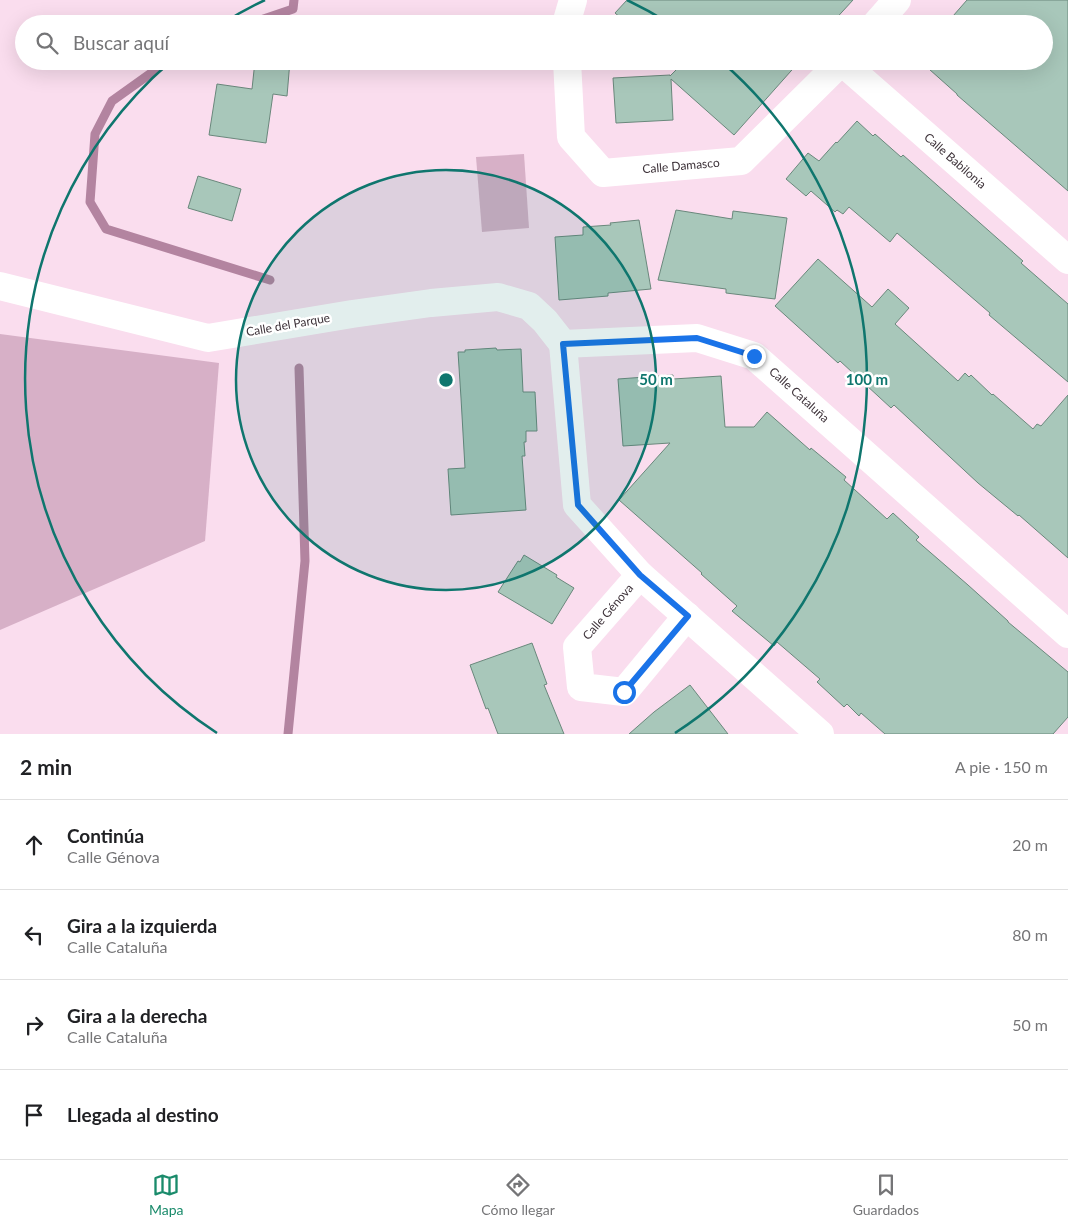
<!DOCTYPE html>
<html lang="es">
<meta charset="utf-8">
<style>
:root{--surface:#fff;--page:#f6f6f6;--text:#202124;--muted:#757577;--line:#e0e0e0;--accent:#1a8b6b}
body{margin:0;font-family:Lato,sans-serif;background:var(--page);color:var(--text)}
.stop{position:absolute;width:15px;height:15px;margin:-11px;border:4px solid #1a73e8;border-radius:50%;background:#fff}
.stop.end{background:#1a73e8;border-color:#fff;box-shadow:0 1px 5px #0008}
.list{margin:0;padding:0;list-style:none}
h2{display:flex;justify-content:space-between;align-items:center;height:65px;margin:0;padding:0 20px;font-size:21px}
h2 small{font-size:16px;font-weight:400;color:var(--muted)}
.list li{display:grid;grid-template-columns:32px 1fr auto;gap:15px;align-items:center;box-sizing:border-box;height:90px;padding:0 20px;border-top:1px solid var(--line)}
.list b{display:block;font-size:19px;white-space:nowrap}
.list p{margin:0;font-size:16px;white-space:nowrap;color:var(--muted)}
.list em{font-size:16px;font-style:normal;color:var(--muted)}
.icon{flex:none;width:28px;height:28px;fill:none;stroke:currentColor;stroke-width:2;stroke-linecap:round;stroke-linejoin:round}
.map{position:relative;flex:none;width:1068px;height:734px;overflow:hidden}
.search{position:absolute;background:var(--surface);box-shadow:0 5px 20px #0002;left:15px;right:15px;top:15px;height:55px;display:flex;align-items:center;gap:12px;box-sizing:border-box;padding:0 18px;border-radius:28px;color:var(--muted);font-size:19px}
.sheet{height:425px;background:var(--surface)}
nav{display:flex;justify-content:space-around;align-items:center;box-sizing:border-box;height:70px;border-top:1px solid var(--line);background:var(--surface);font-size:14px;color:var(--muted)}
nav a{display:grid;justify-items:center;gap:2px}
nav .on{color:var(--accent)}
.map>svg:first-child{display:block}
.green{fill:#d7b0c7}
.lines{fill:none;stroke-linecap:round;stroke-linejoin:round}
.stream{stroke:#b384a0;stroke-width:9}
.building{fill:#a8c7ba;stroke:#6a887c}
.minor{stroke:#fff;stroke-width:28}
.route{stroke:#1a73e8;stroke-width:6}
.ring{fill:none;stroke:#0f766e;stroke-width:2.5}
.labels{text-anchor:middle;stroke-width:5;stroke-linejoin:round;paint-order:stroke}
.street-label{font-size:12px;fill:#3e333a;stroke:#fff}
.centre{fill:#0f766e;stroke:#fff;stroke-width:2.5}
.ring-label{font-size:15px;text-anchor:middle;font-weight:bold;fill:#0f766e;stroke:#fff;stroke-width:5;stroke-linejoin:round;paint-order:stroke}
</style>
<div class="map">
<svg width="1068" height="734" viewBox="0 0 1068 734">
<rect width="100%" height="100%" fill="#faddee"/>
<g class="green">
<path d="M 524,154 L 529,228 L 482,232 L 476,157 Z"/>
<path d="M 0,334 L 219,363 L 205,541 L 0,630 Z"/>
</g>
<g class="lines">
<g class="stream">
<path d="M 249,24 L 293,9 L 294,0"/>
<path d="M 168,61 L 112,101 L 95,134 L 90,202 L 106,229 L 270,280"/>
<path d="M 288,734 L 305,561 L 299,368"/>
</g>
</g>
<g class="building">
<path d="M 627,0 L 853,0 L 831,24 L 628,24 L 615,13 Z"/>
<path d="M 967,0 L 1068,0 L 1068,191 L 957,95 L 957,94 L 920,61 L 1044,61 L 1044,24 L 946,24 Z"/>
<path d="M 255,61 L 290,61 L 287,96 L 273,94 L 266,143 L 209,135 L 217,84 L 252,89 Z"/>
<path d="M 685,61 L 798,61 L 799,62 L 734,135 L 671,79 L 673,120 L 616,123 L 613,78 L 670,75 L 670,76 Z"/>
<path d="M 857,121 L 873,136 L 875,134 L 901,157 L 903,155 L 1023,261 L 1021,263 L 1068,304 L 1068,382 L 989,315 L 990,313 L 897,233 L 890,242 L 849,207 L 843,214 L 837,210 L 835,212 L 811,191 L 806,196 L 786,179 L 808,153 L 819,161 L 836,142 L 837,143 Z"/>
<path d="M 198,176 L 241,189 L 232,221 L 188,208 Z"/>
<path d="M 676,210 L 732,219 L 733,211 L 787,218 L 775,299 L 726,293 L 726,289 L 658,280 Z"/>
<path d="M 639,220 L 651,289 L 608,293 L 608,296 L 559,300 L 555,237 L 583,235 L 583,227 L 611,225 L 610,223 Z"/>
<path d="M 818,259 L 872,307 L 888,289 L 909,308 L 895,324 L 958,381 L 965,373 L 969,377 L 971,375 L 992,395 L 993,394 L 1033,429 L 1037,424 L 1041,426 L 1068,395 L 1068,558 L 1019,515 L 1018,516 L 978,483 L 894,405 L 891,408 L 840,361 L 838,363 L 775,306 Z"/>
<path d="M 496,348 L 497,350 L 521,349 L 523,392 L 535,392 L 537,431 L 526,431 L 526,442 L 524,442 L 525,456 L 522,456 L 526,510 L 451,515 L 448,469 L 465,468 L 461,398 L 458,352 L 465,352 L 465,350 Z"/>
<path d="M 673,375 L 673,379 L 721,376 L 725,427 L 754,427 L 767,412 L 810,450 L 811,448 L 846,477 L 844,480 L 887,519 L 893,513 L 919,537 L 916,540 L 968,585 L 1008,621 L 1008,622 L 1068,672 L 1068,717 L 1053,734 L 885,734 L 861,713 L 859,716 L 847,704 L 844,707 L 817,682 L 820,679 L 777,642 L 774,646 L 732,611 L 737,606 L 701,574 L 702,573 L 619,500 L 670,443 L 623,446 L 618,379 Z"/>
<path d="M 524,555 L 557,575 L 556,577 L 574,588 L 552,624 L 498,592 L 518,561 L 520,562 Z"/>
<path d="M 532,643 L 547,684 L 544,685 L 564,734 L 498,734 L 488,708 L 486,709 L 470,665 Z"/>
<path d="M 690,685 L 728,734 L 629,734 L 654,712 Z"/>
</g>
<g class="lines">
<g class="minor">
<path d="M 566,24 L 573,0"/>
<path d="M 876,24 L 897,0"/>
<path d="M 567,61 L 571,137 L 603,173 L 741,161 L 842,61"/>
<path d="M 842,62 L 1068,260"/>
<path d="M 0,286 L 208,338 L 352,314 L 431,303 L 498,297 L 529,306 L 545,321 L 563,344"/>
<path d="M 563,344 L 697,338 L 754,356 L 1068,634"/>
<path d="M 563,344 L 577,505 L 640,575 L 820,734"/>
<path d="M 640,575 L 577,647 L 581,687 L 624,692 L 687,616"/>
</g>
</g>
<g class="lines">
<path class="route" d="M 624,692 L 688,616 L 640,575 L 578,505 L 563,344 L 697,338 L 754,356"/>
</g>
<circle cx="446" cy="380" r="210" fill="#0f766e" fill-opacity=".12"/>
<g class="ring">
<circle cx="446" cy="380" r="210"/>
<path d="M217 733A421 421 0 0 1 170 62M223 23A421 421 0 0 1 265 0M627 0A421 421 0 0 1 669 23M722 62A421 421 0 0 1 675 733"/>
</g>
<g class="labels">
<g class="street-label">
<text transform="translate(955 161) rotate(41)" y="4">Calle Babilonia</text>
<text transform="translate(681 166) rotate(-5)" y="4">Calle Damasco</text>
<text transform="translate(288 325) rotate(-10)" y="4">Calle del Parque</text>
<text transform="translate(799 395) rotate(42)" y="4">Calle Cataluña</text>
<text transform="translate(608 612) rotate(-49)" y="4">Calle Génova</text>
</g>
</g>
<circle cx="446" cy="380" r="8" class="centre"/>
<g class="ring-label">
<text x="656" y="385">50 m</text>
<text x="867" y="385">100 m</text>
</g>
</svg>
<div class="stop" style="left:624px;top:692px"></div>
<div class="stop end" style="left:754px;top:356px"></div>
<div class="search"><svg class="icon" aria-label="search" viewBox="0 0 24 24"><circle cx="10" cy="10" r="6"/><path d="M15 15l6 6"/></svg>Buscar aquí</div>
</div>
<section class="sheet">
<h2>2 min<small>A pie · 150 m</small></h2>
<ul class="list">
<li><svg class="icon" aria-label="ahead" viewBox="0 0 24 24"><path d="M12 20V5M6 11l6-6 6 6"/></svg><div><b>Continúa</b><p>Calle Génova</p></div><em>20 m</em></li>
<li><svg class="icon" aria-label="left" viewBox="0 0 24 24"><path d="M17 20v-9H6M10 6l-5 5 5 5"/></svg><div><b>Gira a la izquierda</b><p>Calle Cataluña</p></div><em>80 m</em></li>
<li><svg class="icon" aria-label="right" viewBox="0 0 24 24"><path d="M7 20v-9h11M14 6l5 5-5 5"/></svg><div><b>Gira a la derecha</b><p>Calle Cataluña</p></div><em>50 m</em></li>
<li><svg class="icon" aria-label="arrive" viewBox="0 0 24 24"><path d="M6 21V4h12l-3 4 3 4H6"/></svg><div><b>Llegada al destino</b></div></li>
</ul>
</section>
<nav>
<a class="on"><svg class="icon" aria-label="map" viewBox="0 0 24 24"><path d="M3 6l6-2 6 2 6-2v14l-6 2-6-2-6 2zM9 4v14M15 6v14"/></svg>Mapa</a>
<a><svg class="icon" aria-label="directions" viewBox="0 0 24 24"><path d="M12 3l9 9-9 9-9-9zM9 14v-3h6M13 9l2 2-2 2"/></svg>Cómo llegar</a>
<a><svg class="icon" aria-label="saved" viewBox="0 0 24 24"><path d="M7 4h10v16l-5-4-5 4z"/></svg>Guardados</a>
</nav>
